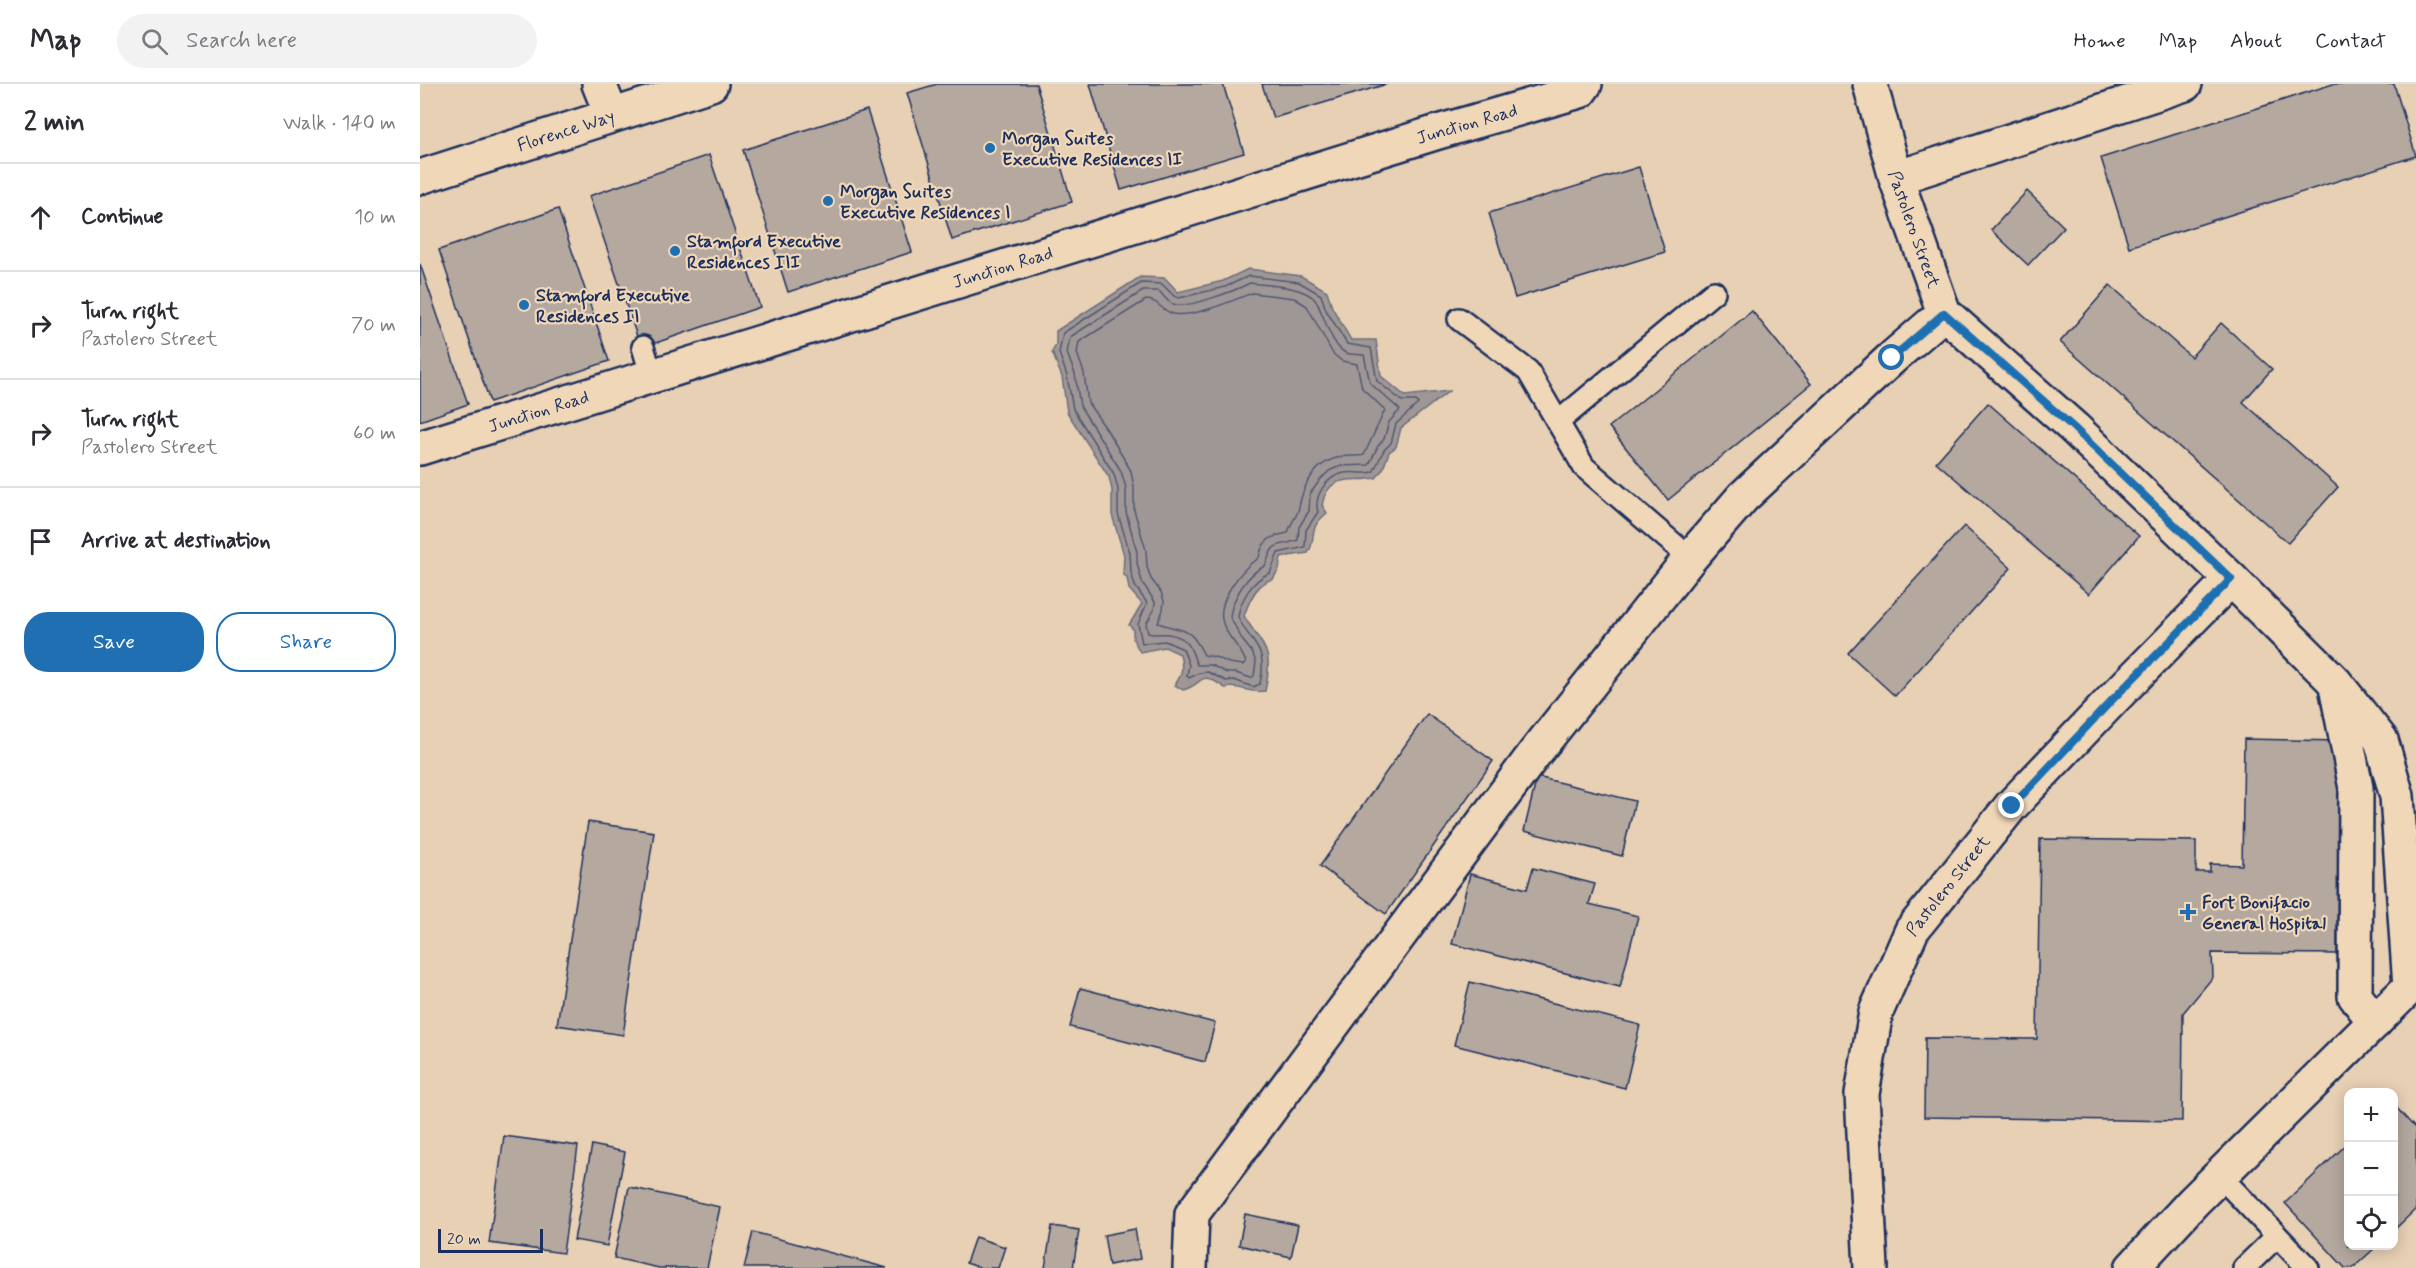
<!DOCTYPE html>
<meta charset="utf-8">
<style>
:root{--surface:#fff;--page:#f2f2f3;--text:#2b2b33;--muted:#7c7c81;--line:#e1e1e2;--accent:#1f6fb2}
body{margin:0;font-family:Mynerve,sans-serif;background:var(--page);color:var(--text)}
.controls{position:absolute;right:18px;bottom:18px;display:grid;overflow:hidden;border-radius:12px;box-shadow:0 3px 15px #0003}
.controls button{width:54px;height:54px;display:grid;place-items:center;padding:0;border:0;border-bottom:2px solid var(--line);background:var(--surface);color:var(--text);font:30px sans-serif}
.scale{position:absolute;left:18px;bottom:15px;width:105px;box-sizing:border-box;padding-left:6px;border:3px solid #1b2f5e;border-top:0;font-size:16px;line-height:21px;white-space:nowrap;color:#1b2f5e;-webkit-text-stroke:4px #f0d7b8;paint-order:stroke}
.stop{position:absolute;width:18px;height:18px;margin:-14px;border:4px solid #1f6fb2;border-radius:50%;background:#fff}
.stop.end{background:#1f6fb2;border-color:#fff;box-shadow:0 2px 6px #0008}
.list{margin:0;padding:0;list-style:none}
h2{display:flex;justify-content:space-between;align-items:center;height:78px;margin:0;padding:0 24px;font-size:26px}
h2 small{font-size:20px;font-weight:400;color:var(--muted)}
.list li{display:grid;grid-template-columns:39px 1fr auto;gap:18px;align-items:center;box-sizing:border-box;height:108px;padding:0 24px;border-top:2px solid var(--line)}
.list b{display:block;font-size:22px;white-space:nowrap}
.list p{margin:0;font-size:20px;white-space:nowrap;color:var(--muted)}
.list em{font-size:20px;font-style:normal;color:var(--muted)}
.actions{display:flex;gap:12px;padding:18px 24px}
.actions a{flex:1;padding:14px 0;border:2px solid var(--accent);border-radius:24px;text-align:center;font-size:21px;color:var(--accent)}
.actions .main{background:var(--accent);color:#fff}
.icon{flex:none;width:33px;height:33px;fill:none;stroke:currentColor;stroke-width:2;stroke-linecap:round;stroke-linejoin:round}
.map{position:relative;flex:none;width:1996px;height:1184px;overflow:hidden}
header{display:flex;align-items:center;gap:36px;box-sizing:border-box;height:84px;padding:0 30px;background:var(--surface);border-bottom:2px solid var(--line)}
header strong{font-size:28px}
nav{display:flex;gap:33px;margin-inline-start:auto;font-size:21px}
.search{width:420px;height:54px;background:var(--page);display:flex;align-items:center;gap:15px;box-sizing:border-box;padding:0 21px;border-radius:33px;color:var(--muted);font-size:22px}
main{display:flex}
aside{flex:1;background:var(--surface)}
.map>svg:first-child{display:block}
.water{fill:#9f9795;stroke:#6a6d7f;stroke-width:1.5}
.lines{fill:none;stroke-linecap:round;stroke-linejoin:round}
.shore{stroke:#505974;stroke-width:1.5}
.building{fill:#b4a89f;stroke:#1b2f5e;stroke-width:1.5}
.lane-casing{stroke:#1b2f5e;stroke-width:26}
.street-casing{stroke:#1b2f5e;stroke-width:38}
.lane{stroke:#f0d7b8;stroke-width:21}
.street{stroke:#f0d7b8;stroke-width:33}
.route{stroke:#1f6fb2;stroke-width:8}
.poi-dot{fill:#1f6fb2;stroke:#f0d7b8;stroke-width:2}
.labels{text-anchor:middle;stroke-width:4.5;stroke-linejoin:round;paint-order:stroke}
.street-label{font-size:18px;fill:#1b2f5e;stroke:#f0d7b8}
.poi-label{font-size:18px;font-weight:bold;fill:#1b2f5e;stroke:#f0d7b8;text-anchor:start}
</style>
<header>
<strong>Map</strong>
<div class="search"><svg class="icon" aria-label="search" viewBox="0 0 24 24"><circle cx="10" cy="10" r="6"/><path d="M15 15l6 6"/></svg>Search here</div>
<nav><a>Home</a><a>Map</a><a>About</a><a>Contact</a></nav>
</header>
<main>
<aside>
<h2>2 min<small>Walk · 140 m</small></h2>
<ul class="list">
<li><svg class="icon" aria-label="ahead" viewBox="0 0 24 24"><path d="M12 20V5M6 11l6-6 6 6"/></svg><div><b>Continue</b></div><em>10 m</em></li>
<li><svg class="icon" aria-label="right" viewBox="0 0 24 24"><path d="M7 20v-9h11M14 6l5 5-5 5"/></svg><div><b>Turn right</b><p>Pastolero Street</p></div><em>70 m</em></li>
<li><svg class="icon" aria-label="right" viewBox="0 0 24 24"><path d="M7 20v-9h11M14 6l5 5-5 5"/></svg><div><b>Turn right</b><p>Pastolero Street</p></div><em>60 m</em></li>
<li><svg class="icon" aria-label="arrive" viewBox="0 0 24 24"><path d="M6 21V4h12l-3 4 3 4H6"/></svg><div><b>Arrive at destination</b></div></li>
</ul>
<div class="actions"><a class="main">Save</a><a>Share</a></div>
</aside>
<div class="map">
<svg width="1996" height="1184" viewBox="0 0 1996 1184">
<rect width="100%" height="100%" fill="#e7d0b4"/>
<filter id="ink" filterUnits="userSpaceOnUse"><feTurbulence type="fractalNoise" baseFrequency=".0167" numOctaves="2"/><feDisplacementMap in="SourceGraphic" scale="12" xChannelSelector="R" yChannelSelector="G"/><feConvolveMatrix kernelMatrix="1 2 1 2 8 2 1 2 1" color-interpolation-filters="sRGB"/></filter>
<g filter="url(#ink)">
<path class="water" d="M 828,185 L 881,192 L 907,207 L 912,223 L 931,256 L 956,256 L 961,292 L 985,312 L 1029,307 L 981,344 L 976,363 L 969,368 L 963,385 L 956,394 C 933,399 909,387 902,421 L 907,429 C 886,446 898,452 888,469 L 861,473 L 859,485 L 853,495 C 837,498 829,517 824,532 C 844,565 854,564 845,607 C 829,610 819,600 805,604 C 777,584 786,600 763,606 L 755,601 C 763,589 763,583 760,570 L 745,563 L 720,568 L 713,555 L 713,545 L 709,541 L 722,520 L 709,505 L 707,494 L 703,490 L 704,471 L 692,431 L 692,406 L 689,393 L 647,328 L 642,293 L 632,268 L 636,261 L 636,247 L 720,193 L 745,194 L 758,208 L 803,197 Z"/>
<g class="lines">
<g class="shore">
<path d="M 829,192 L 879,198 L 901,211 L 906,226 L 927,260 L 951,264 L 957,297 L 982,317 L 996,317 L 998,320 L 976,340 L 971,359 L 964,366 L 953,388 C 944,391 934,387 924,389 C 907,392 893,412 898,428 L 886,446 L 885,463 L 858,469 L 850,489 C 833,495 820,516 818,533 C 833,564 848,562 840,600 L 833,603 L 814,596 L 806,597 L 788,588 L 779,589 L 769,594 L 767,592 L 769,581 L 763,565 L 745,557 L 722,559 L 718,540 L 727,519 L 715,502 L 711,488 L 710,469 L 698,430 L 698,405 L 694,390 L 653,325 L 647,292 L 639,269 L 643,249 L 721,199 L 742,200 L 754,212 L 759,214 L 805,203 Z"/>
<path d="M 830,199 C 847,201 886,202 896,217 C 904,230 911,263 926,269 C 932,271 939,270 944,271 L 950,299 L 980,326 L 969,338 L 964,355 L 958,362 L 949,381 L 920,382 L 909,387 L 900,396 L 890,410 L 889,427 L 879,443 L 878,456 C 853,465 855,455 845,482 C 828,489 812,514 810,533 L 823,557 L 832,568 L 836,578 L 834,592 L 831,594 L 816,589 L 807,589 L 791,581 L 777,581 C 770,564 770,553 748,550 C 741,549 734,551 728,549 L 726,540 L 734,526 L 735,518 L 722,498 L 717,479 L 717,468 L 706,428 L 706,404 L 701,387 L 660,322 L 655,290 L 647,269 L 650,253 L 723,207 L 739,207 C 743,211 747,218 753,220 C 766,226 816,206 830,199 Z"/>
<path d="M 832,209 L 874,214 L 887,222 L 913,270 L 922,277 L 937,280 L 942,304 L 965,326 L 944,371 C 937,373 929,371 921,373 C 896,377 883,401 879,423 C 878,432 870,439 868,449 C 861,451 853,451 847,457 C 841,462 841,467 839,473 C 837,477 831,478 828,482 C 816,494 796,520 803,539 C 807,554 822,564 826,579 L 823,581 L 809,579 L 795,573 L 784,571 C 769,541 766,549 738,539 L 743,526 L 744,517 L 741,508 L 731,495 L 727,483 L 726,466 L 714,426 L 714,403 L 711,387 L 687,346 L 668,319 L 664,289 L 657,269 L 659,258 L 726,216 C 739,216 742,228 754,230 C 773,234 814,216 832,209 Z"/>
</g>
</g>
<g class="building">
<path d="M 517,0 L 616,0 L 652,118 L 532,156 L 487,9 Z"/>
<path d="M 670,0 L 803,0 L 824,69 L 701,106 Z"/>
<path d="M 842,0 L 967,0 L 853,34 Z"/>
<path d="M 1913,0 L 1974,0 L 1996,72 L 1709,163 L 1681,74 Z"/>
<path d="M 447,26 L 492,168 L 368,208 L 323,66 Z"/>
<path d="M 289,71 L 340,223 L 221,264 L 169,112 Z"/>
<path d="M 1219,83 L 1245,168 L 1095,214 L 1069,129 Z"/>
<path d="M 1607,107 L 1644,143 L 1608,181 L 1571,146 Z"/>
<path d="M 138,125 L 189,277 L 70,318 L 19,166 Z"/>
<path d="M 0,180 L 48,320 L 0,337 Z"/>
<path d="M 1690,201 L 1771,273 L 1801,239 L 1852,285 L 1823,318 L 1918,403 L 1868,459 L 1640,258 Z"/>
<path d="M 1332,227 L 1391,300 L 1248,416 L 1189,343 Z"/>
<path d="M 1568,319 L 1719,452 L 1669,510 L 1516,378 Z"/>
<path d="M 1544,442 L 1591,484 L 1475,612 L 1428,569 Z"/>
<path d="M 1007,630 L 1073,677 L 966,830 L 900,782 Z"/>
<path d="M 1824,655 L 1920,657 L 1917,870 L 1792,869 L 1793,893 L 1763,929 L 1762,1037 L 1504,1033 L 1505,954 L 1617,955 L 1620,755 L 1776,757 L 1776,788 L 1790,788 L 1790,780 L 1822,781 Z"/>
<path d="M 1117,693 L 1215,717 L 1202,772 L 1104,747 Z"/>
<path d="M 168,738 L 234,748 L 203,951 L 137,941 Z"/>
<path d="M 1113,784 L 1175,800 L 1169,820 L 1218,832 L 1200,903 L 1032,860 L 1050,790 L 1107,805 Z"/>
<path d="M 1050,898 L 1220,941 L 1205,1004 L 1034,961 Z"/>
<path d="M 660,904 L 795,939 L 785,978 L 650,943 Z"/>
<path d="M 1974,1021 L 1996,1045 L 1996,1125 L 1974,1146 Z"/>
<path d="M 84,1052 L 158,1062 L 143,1169 L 69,1159 Z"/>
<path d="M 1928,1059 L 1928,1162 L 1957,1162 L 1933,1184 L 1925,1184 L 1865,1119 Z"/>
<path d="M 172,1061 L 205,1068 L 187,1162 L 154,1156 Z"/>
<path d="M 209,1103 L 300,1123 L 287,1184 L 239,1184 L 194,1174 Z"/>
<path d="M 825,1130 L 878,1141 L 871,1173 L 819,1161 Z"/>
<path d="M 632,1142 L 659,1146 L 653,1184 L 625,1184 Z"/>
<path d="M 715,1145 L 720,1175 L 689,1181 L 684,1151 Z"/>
<path d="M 333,1148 L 467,1184 L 324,1184 Z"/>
<path d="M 555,1153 L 585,1163 L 578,1184 L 561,1184 L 546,1179 Z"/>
</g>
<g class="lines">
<defs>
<g id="lane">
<path d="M 1039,235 L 1108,287 L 1164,383 L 1270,474"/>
<path d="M 223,263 L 232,293"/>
<path d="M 1138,338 L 1294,208"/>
<path d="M 1800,1092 L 1888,1184"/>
<path d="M 1824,1184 L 1857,1152"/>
</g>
<g id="street">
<path d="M 179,0 L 191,30"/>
<path id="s1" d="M 1450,0 L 1476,94 L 1524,229 L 1654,344 L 1811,495 L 1915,598 L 1961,656 L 1977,712 L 1990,903 L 1773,1118 L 1712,1184"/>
<path id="s2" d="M 0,93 L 291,0"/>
<path d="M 1476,94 L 1765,0"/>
<path id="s3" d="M 0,364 L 1018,48 L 1160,7 L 1165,0"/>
<path d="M 1916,602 L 1936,704 L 1935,912 L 1955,938"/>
<path d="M 770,1184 L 772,1130 L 1115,669 L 1270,474 L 1323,413 L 1472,274 L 1524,229"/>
<path id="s4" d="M 1451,1184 L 1442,1010 L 1456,928 L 1492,846 L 1591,722 L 1693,615 L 1811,495"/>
</g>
</defs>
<use href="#lane" class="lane-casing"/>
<use href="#street" class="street-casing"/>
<use href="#lane" class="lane"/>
<use href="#street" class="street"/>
</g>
</g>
<g class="lines" filter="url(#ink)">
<path class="route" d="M 1472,274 L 1524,229 L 1654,344 L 1811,495 L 1693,615 L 1592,722"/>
</g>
<g class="poi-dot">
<circle cx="570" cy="64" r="6"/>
<circle cx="408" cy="117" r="6"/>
<circle cx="255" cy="167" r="6"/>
<circle cx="104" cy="221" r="6"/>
<path d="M1765 819h6v6h6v6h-6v6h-6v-6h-6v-6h6z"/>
</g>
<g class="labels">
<g class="street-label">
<text dy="6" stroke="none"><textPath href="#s3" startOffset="1096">Junction Road</textPath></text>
<text dy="6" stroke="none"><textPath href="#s2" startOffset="153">Florence Way</textPath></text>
<text dy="6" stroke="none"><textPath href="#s1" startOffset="152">Pastolero Street</textPath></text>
<text dy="6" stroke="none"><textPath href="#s3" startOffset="610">Junction Road</textPath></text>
<text dy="6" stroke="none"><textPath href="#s3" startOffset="124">Junction Road</textPath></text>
<text dy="6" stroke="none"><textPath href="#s4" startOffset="404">Pastolero Street</textPath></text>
</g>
<g class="poi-label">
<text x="582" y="60">Morgan Suites<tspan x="582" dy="21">Executive Residences II</tspan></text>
<text x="420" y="113">Morgan Suites<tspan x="420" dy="21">Executive Residences I</tspan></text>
<text x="267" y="163">Stamford Executive<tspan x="267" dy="21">Residences III</tspan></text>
<text x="116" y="217">Stamford Executive<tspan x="116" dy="21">Residences II</tspan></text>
<text x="1782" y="824">Fort Bonifacio<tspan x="1782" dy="21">General Hospital</tspan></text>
</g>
</g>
</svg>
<div class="controls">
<button>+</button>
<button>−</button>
<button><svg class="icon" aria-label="locate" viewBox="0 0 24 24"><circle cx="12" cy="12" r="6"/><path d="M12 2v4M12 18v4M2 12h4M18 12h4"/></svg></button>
</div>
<div class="scale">20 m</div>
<div class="stop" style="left:1472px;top:274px"></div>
<div class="stop end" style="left:1592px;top:722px"></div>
</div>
</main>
